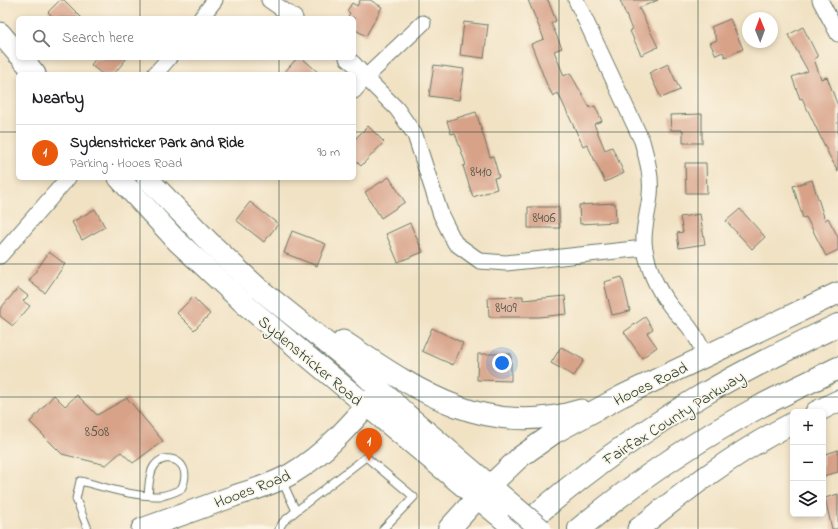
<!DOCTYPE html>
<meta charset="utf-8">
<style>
:root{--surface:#fff;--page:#f2f2f2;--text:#202124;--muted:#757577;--line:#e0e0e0;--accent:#ea580c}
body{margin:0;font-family:"Indie Flower",sans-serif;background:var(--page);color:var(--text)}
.controls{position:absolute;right:12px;bottom:12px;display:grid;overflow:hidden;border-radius:6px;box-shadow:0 2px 6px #0003}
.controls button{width:36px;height:36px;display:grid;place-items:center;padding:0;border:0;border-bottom:1px solid var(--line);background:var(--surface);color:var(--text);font:20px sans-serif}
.compass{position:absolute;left:742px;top:12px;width:36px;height:36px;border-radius:50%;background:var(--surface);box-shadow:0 2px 6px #0003;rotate:359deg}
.you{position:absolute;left:502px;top:363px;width:14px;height:14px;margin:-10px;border:3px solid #fff;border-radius:50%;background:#1a73e8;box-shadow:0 0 0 6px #1a73e833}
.badge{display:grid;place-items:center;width:26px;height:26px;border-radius:50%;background:var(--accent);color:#fff;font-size:13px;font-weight:700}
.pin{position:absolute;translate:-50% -33px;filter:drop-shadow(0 1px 2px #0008)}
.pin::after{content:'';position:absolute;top:21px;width:14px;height:12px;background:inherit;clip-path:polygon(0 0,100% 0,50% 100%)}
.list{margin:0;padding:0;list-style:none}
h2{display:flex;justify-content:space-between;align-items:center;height:52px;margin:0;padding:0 16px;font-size:17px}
h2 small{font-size:13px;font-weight:400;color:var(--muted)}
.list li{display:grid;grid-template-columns:26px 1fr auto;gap:12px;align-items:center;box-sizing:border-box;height:56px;padding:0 16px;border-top:1px solid var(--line)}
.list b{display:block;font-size:15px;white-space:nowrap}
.list p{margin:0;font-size:13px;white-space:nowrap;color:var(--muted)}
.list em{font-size:13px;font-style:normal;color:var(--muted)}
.icon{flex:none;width:22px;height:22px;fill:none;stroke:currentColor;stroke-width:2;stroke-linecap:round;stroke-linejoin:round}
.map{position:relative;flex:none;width:838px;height:529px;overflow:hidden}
.search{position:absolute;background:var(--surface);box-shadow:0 2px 6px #0003;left:16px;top:16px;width:340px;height:44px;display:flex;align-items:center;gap:10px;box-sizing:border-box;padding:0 14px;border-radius:6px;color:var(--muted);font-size:15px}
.panel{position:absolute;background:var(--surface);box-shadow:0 2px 6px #0003;left:16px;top:72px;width:340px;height:108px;border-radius:6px}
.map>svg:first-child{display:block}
.building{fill:#d8a289}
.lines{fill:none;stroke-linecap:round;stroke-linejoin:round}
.lane-casing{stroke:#687766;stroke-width:9}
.street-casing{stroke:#687766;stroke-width:17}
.secondary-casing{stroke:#687766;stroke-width:23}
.highway-casing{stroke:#687766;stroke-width:24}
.lane{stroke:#fff;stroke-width:7}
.street{stroke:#fff;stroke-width:15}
.secondary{stroke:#fff;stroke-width:21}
.highway{stroke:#fff;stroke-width:22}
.secondary-bridge-casing{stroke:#687766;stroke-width:23;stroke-linecap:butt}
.secondary-bridge{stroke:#fff;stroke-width:21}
.grid{fill:none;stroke:#1f3d34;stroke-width:1;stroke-opacity:0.55}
.labels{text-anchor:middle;stroke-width:3;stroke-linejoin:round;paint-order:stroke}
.number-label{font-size:14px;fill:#4d5649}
.street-label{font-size:16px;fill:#1f3d34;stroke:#fcf5e5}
</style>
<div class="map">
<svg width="838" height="529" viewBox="0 0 838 529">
<rect width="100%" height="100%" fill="#fcf5e5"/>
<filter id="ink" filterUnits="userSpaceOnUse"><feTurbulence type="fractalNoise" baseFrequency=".025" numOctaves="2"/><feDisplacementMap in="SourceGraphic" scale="8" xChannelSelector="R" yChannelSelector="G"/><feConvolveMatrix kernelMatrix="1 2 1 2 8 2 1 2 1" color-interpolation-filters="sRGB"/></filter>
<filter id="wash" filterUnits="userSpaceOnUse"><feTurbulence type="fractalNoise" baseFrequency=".012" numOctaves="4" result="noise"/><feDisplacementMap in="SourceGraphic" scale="16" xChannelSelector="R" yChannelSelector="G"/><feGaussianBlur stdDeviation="0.9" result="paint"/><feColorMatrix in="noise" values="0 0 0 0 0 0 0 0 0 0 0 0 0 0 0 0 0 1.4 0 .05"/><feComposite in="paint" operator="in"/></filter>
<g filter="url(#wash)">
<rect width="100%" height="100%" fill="#f1e2c4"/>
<g id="blocks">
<g class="building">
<path d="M 60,0 L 64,0 L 82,18 L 54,18 L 48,12 Z"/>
<path d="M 360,0 L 370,0 L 382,7 L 366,36 L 354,29 L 354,18 L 347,18 L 350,13 L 347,11 L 352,3 L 357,6 Z"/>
<path d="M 528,0 L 548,0 L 556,21 L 551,23 L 562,48 L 554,51 L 564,76 L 570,73 L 590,108 L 595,106 L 602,121 L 594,124 L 605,150 L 612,147 L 624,173 L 605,182 L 587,144 L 583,146 L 558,93 L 553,96 L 547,85 L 531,44 L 544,39 Z"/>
<path d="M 620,0 L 658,0 L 639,8 L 658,47 L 641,55 L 630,31 L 632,30 Z"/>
<path d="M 730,19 L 743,49 L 725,57 L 723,52 L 716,55 L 710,43 L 717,40 L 711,27 Z"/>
<path d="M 464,22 L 488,25 L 484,58 L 460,55 Z"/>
<path d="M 803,27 L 818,57 L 814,59 L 821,79 L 827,77 L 838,106 L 838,171 L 830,157 L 802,98 L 800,99 L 792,77 L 808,71 L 788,35 Z"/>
<path d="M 96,58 L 127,58 L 114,74 L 102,74 L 91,65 Z"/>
<path d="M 297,58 L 302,58 L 320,74 L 283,74 Z"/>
<path d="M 668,64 L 680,90 L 661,98 L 649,73 Z"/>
<path d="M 434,65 L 464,69 L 459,100 L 429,96 Z"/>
<path d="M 476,112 L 490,157 L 493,156 L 499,177 L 494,178 L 497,189 L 473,197 L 463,166 L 466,165 L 455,133 L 451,134 L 447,121 Z"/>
<path d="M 702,114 L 702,143 L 683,143 L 683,130 L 671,130 L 670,115 Z"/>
<path d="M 368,126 L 384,142 L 361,166 L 354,159 L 354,140 Z"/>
<path d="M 685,163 L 706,163 L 707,193 L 686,193 Z"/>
<path d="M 389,177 L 405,202 L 381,218 L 365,192 Z"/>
<path d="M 812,180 L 825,220 L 828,218 L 838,237 L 838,250 L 826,256 L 806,217 L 803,218 L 793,186 Z"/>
<path d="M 250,202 L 278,224 L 264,242 L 236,220 Z"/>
<path d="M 615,203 L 616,222 L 580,224 L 579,205 Z"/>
<path d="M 528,207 L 559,207 L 560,228 L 528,228 Z"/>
<path d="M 95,209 L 105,227 L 82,240 L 72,222 Z"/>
<path d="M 740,209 L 765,237 L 752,249 L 726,221 Z"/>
<path d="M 700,214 L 705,244 L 679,248 L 677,233 L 683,232 L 680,217 Z"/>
<path d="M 410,223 L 423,252 L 398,262 L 386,234 Z"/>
<path d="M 292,231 L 326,244 L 317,266 L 284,253 Z"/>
<path d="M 49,252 L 65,264 L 45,293 L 29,281 Z"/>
<path d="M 622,277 L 630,311 L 612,315 L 604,282 Z"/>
<path d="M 18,288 L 28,296 L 23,301 L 30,306 L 13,326 L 0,316 L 0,309 Z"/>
<path d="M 523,296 L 523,300 L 565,296 L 567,314 L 539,317 L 489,317 L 488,297 Z"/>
<path d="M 193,297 L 210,314 L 194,330 L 177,313 Z"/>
<path d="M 645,317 L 653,329 L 647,333 L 657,347 L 642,358 L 624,332 Z"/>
<path d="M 432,328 L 463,343 L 453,365 L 422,351 Z"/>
<path d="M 561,347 L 584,360 L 574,376 L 551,363 Z"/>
<path d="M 478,354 L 511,354 L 511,381 L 477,380 Z"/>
<path d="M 54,395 L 65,406 L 77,395 L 97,415 L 127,398 L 163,441 L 133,463 L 121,452 L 106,465 L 62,454 L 30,422 Z"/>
<path d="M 838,450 L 838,472 L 823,476 L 823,455 Z"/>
<path d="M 838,494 L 838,529 L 832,529 L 825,498 Z"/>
</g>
</g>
</g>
<g filter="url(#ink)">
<use href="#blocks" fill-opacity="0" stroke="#687766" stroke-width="1"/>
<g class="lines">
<defs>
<g id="lane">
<path d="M 282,481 L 296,511"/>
<path d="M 88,529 L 76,499 L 80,481 C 105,487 133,497 160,496 C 167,495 175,492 181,489 C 195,463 167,450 155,465 C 149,472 149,486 148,495"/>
<path d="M 279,529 L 283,522 L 296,511 L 366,457 L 414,497 L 383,529"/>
</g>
<g id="street">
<path d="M 269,0 L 295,18"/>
<path d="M 576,0 L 642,141 C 647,159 652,176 650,195 C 649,211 641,233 645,249 C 648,268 657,289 669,304 C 675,313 683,319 689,327 C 696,336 701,346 705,356"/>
<path d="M 820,0 L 838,34"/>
<path d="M 201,18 L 215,0"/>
<path d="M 347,58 L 354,64 L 372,84 L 397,109 L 415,135 L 441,215 L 455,243 L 480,261 L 506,263 L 644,248"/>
<path d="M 155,74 L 169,58"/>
<path d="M 354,91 L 366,77 L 423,23"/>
<path d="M 0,256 L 68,178"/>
</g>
<g id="secondary">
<path d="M 0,33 L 18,54"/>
<path d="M 22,58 L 35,74"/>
<path d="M 119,178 L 177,241 L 247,306 L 515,529"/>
<path d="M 147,178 L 211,244 L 258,288 L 353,364 L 406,414 L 515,507"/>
<path d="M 343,341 C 419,392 486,439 581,410"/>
<path d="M 816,412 L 838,401"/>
<path d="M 480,495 L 520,457 L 554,433 L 622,396 L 838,293"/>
<path d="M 142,529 C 173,518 204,507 234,496 C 253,490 274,484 291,474 C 325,454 351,424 376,395"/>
<path d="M 638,529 C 686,490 737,451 793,423"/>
</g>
<g id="highway">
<path d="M 449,529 L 477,498"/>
<path d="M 520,529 C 576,479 636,435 701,396 C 745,370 791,347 838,325"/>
<path d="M 579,529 C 634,483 695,441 759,407 C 785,393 812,381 838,368"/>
</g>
</defs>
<use href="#lane" class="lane-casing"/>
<use href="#street" class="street-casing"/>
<use href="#secondary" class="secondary-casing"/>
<use href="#highway" class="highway-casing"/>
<use href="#lane" class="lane"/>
<use href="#street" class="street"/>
<use href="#secondary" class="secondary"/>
<use href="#highway" class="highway"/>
<defs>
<path id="secondary-bridge" d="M 515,507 L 541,529"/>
</defs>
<use href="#secondary-bridge" class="secondary-bridge-casing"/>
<use href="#secondary-bridge" class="secondary-bridge"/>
</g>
</g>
<path class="grid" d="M 140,0 L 140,18M 279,0 L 279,18M 419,0 L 419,529M 559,0 L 559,529M 698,0 L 698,529M 140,58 L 140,74M 279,58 L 279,74M 0,132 L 18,132M 354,132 L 838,132M 140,178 L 140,529M 279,178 L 279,529M 0,264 L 838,264M 0,397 L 838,397"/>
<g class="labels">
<g class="number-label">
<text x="481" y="176">8410</text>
<text x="544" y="222">8406</text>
<text x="506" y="312">8409</text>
<text x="97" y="436">8508</text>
</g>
<g class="street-label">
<text transform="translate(311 360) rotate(40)" y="6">Sydenstricker Road</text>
<text transform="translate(650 383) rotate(-26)" y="6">Hooes Road</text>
<text transform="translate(673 417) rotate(-32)" y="6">Fairfax County Parkway</text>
<text transform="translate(252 488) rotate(-21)" y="6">Hooes Road</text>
</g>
</g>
</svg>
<div class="controls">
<button>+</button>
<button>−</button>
<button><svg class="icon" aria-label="layers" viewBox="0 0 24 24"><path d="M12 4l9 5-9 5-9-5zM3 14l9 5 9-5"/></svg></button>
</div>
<svg class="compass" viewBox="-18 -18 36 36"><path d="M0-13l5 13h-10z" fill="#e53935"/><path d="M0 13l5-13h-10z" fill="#757577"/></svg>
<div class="you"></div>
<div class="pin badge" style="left:369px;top:461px">1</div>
<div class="search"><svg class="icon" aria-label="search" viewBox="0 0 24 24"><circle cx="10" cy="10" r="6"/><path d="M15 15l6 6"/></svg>Search here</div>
<section class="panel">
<h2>Nearby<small></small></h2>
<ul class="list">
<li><span class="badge">1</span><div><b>Sydenstricker Park and Ride</b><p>Parking · Hooes Road</p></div><em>90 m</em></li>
</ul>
</section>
</div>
